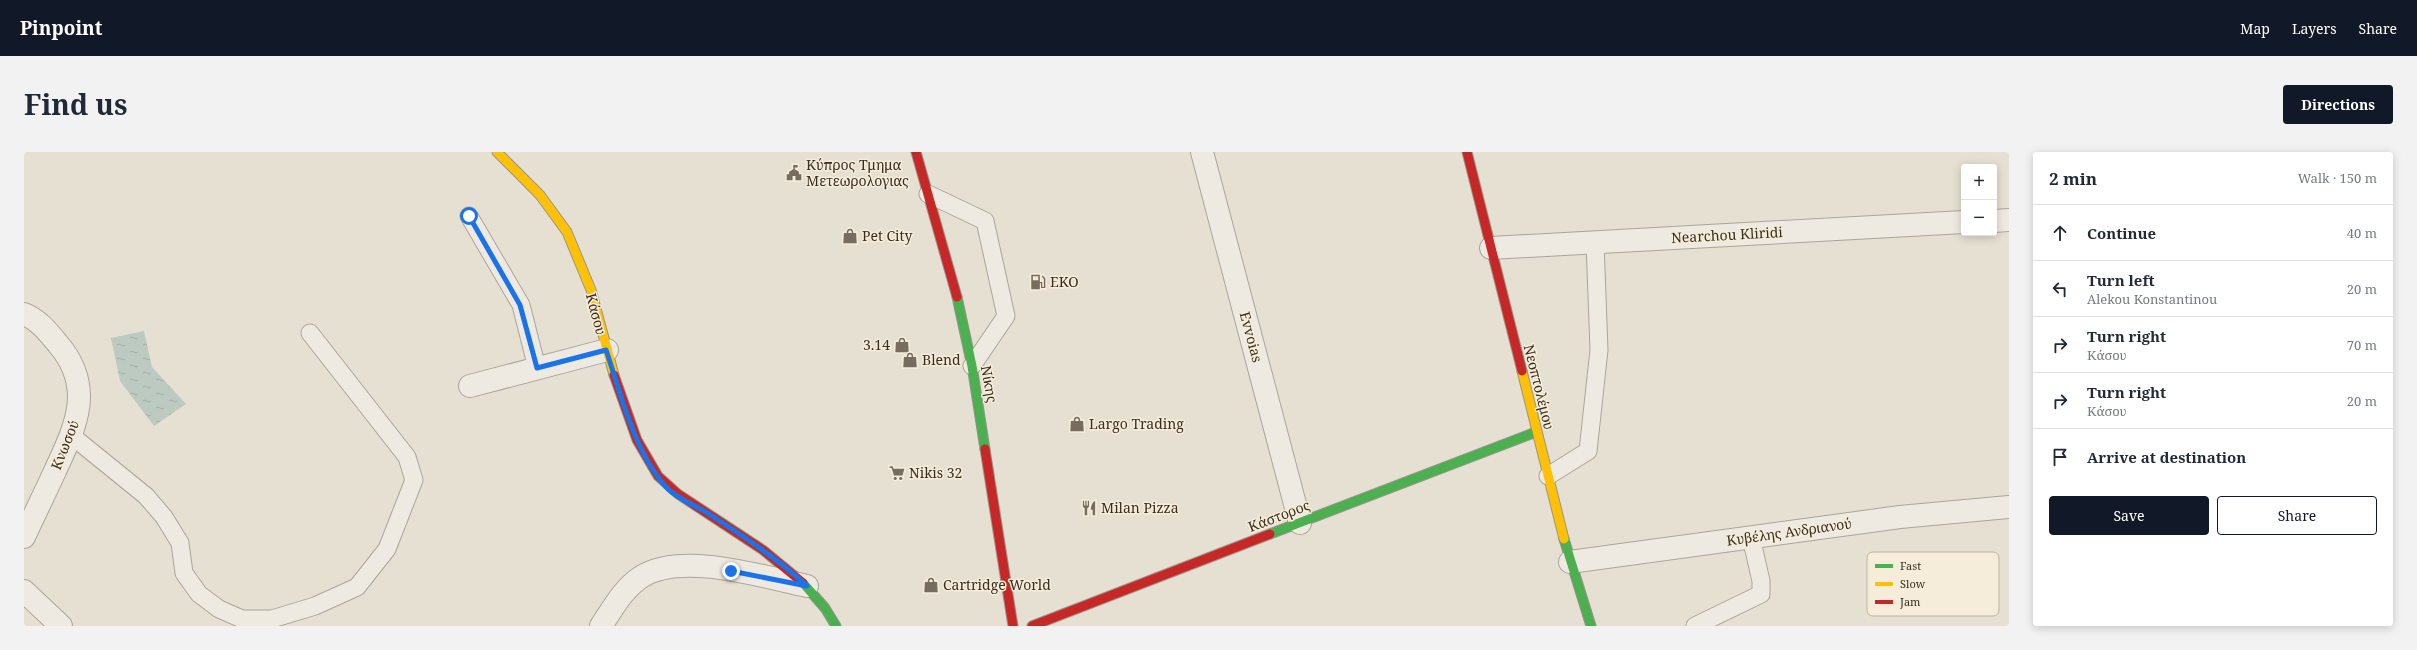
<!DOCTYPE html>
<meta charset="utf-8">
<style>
:root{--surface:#fff;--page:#f2f2f3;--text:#1f2937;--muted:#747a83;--line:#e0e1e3;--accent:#111827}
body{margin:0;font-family:"Noto Serif",serif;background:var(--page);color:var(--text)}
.controls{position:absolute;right:12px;top:12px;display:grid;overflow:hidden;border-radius:4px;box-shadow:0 2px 10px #0003}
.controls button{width:36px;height:36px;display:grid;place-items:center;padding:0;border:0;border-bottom:1px solid var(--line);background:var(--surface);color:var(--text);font:20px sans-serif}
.stop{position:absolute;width:12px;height:12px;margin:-9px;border:3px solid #1a73e8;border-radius:50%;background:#fff}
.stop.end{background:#1a73e8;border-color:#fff;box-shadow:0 1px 4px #0008}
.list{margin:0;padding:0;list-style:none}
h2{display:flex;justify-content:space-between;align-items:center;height:52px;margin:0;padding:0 16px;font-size:17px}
h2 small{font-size:13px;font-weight:400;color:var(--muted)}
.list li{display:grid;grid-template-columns:26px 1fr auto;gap:12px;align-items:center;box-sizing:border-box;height:56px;padding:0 16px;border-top:1px solid var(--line)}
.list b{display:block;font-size:15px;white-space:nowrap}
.list p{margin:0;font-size:13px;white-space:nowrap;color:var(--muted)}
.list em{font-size:13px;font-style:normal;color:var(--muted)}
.actions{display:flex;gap:8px;padding:12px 16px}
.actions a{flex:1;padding:9px 0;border:1px solid var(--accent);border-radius:4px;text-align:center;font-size:14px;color:var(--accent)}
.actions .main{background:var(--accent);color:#fff}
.icon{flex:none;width:22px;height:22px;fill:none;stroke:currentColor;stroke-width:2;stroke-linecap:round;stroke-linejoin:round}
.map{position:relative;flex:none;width:1985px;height:474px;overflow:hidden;border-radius:4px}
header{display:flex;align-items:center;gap:24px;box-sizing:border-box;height:56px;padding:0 20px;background:var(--accent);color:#fff}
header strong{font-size:19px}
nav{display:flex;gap:22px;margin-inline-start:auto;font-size:14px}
.intro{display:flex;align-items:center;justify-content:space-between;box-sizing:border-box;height:96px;padding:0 24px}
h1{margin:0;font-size:28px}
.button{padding:10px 18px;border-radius:4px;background:var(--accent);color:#fff;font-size:14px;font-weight:700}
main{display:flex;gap:24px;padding:0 24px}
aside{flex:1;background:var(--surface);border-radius:4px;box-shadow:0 2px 10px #0003}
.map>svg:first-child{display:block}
.water{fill:url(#water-ripples)}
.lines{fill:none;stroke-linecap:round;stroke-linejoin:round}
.lane-casing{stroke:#aba599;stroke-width:19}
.street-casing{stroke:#aba599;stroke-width:24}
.fast-casing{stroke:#9a958a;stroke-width:11}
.slow-casing{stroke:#9a958a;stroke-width:11}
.jam-casing{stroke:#9a958a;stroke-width:11}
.lane{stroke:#eeeae2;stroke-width:17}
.street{stroke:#eeeae2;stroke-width:22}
.fast{stroke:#4caf50;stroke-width:9}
.slow{stroke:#ffc107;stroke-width:9}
.jam{stroke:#c62828;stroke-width:9}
.route{stroke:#1a73e8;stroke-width:5}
.labels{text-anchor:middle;stroke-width:3;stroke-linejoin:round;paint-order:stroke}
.poi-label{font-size:14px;fill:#3a2e21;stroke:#f5edd9;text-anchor:start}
.street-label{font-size:14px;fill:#3a2e21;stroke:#f5edd9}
.key{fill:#f5edd9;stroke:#bdb4a2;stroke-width:1}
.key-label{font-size:11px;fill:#3a2e21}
</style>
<header>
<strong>Pinpoint</strong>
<nav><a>Map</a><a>Layers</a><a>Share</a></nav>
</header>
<div class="intro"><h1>Find us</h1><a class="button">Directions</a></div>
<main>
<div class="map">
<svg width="1985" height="474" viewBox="0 0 1985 474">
<defs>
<pattern id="water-ripples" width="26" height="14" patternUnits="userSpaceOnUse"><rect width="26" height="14" fill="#bccac2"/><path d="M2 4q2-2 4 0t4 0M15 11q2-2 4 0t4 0" fill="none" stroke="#a2aea6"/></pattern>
</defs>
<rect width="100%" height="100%" fill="#e5e0d1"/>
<path class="water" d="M 120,179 L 128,215 L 162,252 L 130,274 L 96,229 L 87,186 Z"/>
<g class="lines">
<defs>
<g id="lane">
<path d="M 904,42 L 961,69 L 982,164 L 948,214"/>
<path d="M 445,64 L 497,153 L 513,216"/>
<path d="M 48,284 L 122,344 L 140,365 L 156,391 L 160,421 L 175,442 L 195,457 L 218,467 L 248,467 L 291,454 L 333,435 L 363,397 L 390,328 L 383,305 L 286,181"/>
<path d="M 1524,324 L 1564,299 L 1575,198 L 1571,90"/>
<path d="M 1671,474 L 1737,442 L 1737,429 L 1727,385"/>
</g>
<g id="street">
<path d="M 1178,0 L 1276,371"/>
<path d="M 1970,69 L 1985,68"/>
<path d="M 1467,96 L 1940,70"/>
<path d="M 0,162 C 14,167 25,181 34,192 C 71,235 52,274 31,319 C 21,341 10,363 0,385"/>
<path d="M 446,234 L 583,198"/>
<path d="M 1546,410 L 1876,365 L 1985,355"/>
<path d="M 0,439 L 37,474"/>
<path d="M 577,474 C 589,456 599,437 617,425 C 658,399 739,425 783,434"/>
</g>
<g id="fast">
<path d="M 933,145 L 948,214 L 961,297"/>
<path d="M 1246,382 L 1512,280"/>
<path d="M 1540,387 L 1567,474"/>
<path d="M 779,431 L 801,456 L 812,474"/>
</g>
<g id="slow">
<path d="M 473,0 L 516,43 L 543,80 L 567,138 L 590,223"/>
<path d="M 1498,219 L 1540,387"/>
</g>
<g id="jam">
<path d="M 892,0 L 933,145"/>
<path d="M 1443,0 L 1498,219"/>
<path d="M 590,223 L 613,288 L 634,324 L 654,342 L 739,398 L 779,431"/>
<path d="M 961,297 L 989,474"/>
<path d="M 1008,474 L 1246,382"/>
</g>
</defs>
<use href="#lane" class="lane-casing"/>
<use href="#street" class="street-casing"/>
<use href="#fast" class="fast-casing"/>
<use href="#slow" class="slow-casing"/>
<use href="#jam" class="jam-casing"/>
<use href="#lane" class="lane"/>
<use href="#street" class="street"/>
<use href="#fast" class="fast"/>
<use href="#slow" class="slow"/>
<use href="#jam" class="jam"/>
</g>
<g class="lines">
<path class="route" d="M 445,64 L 496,153 L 513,216 L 582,198 C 597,242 611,303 644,337 C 654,347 673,354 685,362 C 719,384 754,407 783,434 L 707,419"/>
</g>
<defs>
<symbol id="civic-bare" viewBox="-9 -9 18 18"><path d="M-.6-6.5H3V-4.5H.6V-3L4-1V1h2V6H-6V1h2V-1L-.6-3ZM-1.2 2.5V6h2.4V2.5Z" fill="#766c5f" stroke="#f5edd9" stroke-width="2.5" paint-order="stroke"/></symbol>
<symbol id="shop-bare" viewBox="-9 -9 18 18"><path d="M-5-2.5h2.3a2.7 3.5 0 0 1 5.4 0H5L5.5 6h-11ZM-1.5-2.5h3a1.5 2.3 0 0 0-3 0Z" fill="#766c5f" stroke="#f5edd9" stroke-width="2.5" paint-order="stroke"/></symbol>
<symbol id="fuel-bare" viewBox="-9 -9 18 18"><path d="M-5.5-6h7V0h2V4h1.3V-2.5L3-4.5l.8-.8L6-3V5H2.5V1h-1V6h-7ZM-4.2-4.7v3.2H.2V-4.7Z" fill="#766c5f" stroke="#f5edd9" stroke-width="2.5" paint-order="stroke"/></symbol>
<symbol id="supermarket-bare" viewBox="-9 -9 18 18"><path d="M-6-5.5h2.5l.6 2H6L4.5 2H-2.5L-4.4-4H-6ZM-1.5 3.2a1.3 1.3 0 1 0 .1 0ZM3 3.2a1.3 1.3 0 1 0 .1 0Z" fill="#766c5f" stroke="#f5edd9" stroke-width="2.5" paint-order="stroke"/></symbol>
<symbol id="restaurant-bare" viewBox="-9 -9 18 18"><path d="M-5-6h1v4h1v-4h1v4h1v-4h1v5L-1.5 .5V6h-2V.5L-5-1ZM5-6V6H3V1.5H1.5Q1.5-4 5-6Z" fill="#766c5f" stroke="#f5edd9" stroke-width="2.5" paint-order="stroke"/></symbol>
</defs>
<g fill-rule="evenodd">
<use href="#civic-bare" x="759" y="10" width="22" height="22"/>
<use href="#shop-bare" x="815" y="73" width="22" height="22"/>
<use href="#fuel-bare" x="1003" y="119" width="22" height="22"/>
<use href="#shop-bare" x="867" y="182" width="22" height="22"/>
<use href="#shop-bare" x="875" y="197" width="22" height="22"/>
<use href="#shop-bare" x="1042" y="261" width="22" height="22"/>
<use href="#supermarket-bare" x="862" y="310" width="22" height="22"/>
<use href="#restaurant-bare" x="1054" y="345" width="22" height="22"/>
<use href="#shop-bare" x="896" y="422" width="22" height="22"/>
</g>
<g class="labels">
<g class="poi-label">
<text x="782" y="18">Κύπρος Τμημα<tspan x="782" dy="16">Μετεωρολογιας</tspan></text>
<text x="838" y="89">Pet City</text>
<text x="1026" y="135">EKO</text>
<text x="866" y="198" text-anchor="end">3.14</text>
<text x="898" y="213">Blend</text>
<text x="1065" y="277">Largo Trading</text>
<text x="885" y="326">Nikis 32</text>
<text x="1077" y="361">Milan Pizza</text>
<text x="919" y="438">Cartridge World</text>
</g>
<g class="street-label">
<text transform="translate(1703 83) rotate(-3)" y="5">Nearchou Kliridi</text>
<text transform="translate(572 162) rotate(75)" y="5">Κάσου</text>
<text transform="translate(1227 185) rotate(75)" y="5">Evvoias</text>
<text transform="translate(965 232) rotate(80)" y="5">Νίκης</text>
<text transform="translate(1515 235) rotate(76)" y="5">Νεοπτολέμου</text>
<text transform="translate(41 293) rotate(-68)" y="5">Κνωσού</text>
<text transform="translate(1255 364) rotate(-21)" y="5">Κάστορος</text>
<text transform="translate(1765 380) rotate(-8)" y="5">Κυβέλης Ανδριανού</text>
</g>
</g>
<rect x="1843" y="400" width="132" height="64" rx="6" class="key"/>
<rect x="1851" y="412" width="18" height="4" fill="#4caf50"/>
<rect x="1851" y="430" width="18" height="4" fill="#ffc107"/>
<rect x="1851" y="448" width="18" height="4" fill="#c62828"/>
<g class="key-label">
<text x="1876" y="418">Fast</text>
<text x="1876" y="436">Slow</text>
<text x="1876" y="454">Jam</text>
</g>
</svg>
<div class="controls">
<button>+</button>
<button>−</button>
</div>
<div class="stop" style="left:445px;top:64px"></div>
<div class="stop end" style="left:707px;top:419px"></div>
</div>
<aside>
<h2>2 min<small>Walk · 150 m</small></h2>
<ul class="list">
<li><svg class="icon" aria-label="ahead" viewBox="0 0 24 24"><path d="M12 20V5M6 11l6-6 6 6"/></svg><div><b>Continue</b></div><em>40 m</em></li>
<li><svg class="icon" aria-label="left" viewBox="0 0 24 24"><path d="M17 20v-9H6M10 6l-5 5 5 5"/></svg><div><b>Turn left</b><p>Alekou Konstantinou</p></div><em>20 m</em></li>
<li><svg class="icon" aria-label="right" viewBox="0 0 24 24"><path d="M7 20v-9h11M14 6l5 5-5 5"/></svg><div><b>Turn right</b><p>Κάσου</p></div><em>70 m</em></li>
<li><svg class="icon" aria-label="right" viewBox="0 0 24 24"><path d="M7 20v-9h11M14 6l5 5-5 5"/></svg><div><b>Turn right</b><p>Κάσου</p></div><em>20 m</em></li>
<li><svg class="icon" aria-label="arrive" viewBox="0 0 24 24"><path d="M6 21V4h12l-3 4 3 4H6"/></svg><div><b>Arrive at destination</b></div></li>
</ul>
<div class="actions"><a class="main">Save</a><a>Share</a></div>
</aside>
</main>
